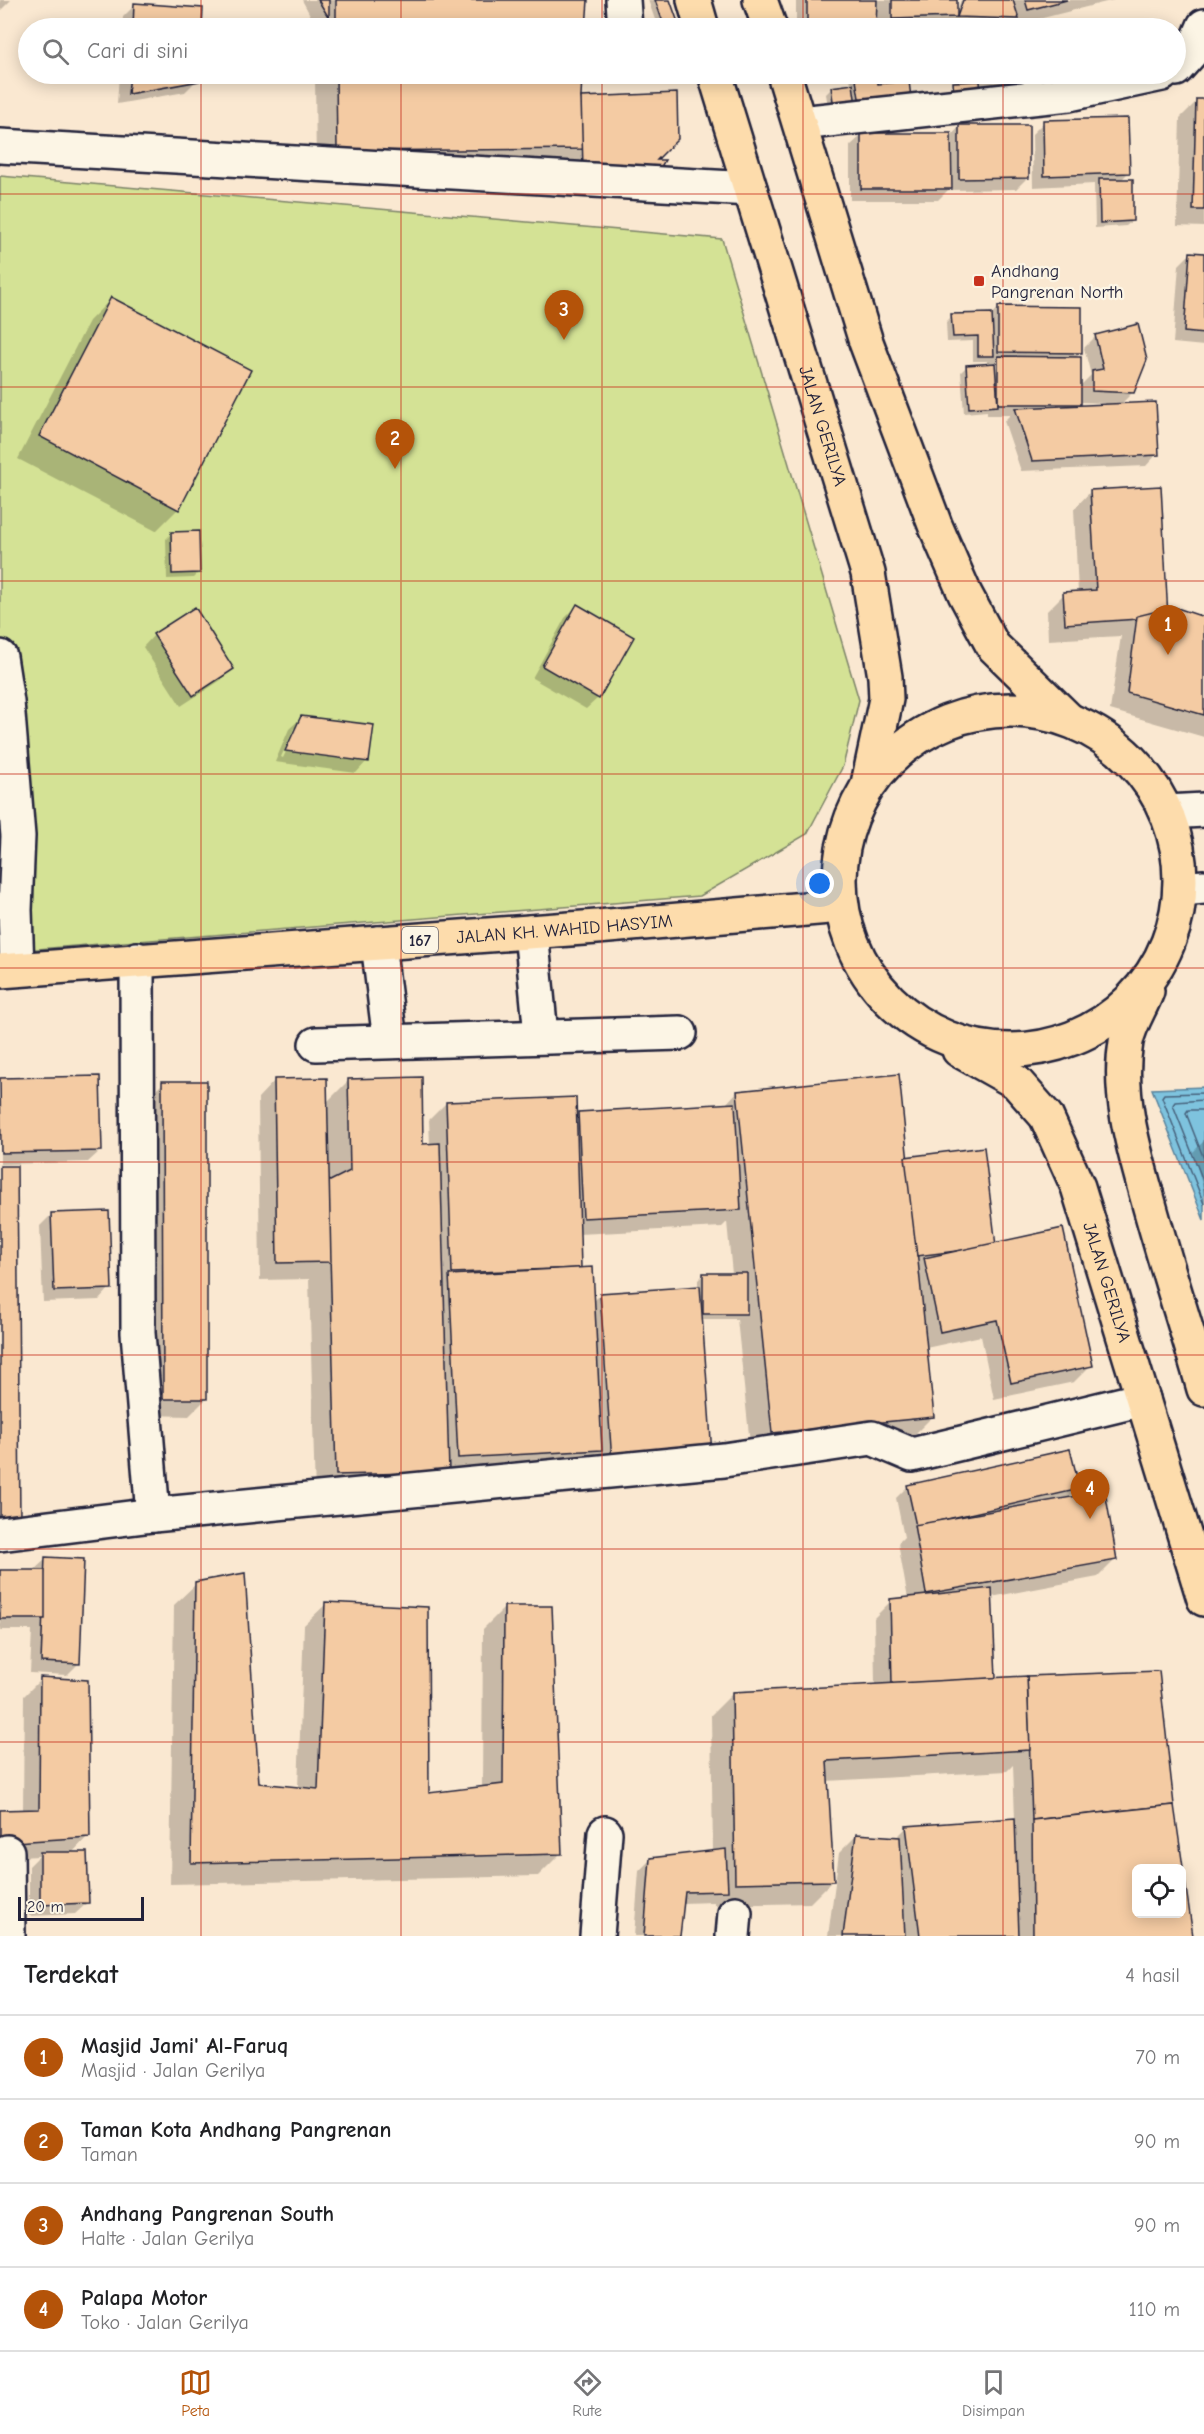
<!DOCTYPE html>
<html lang="id">
<meta charset="utf-8">
<style>
:root{--surface:#fff;--page:#f2f2f2;--text:#202124;--muted:#757577;--line:#e0e0e0;--accent:#b45309}
body{margin:0;font-family:"Comic Neue",sans-serif;background:var(--page);color:var(--text)}
.controls{position:absolute;right:18px;bottom:18px;display:grid;overflow:hidden;border-radius:9px;box-shadow:0 3px 15px #0003}
.controls button{width:54px;height:54px;display:grid;place-items:center;padding:0;border:0;border-bottom:2px solid var(--line);background:var(--surface);color:var(--text);font:30px sans-serif}
.scale{position:absolute;left:18px;bottom:15px;width:126px;box-sizing:border-box;padding-left:6px;border:3px solid #22223b;border-top:0;font-size:16px;line-height:21px;white-space:nowrap;color:#22223b;-webkit-text-stroke:4px #fcf5e5;paint-order:stroke}
.you{position:absolute;left:820px;top:884px;width:21px;height:21px;margin:-15px;border:4px solid #fff;border-radius:50%;background:#1a73e8;box-shadow:0 0 0 9px #1a73e833}
.badge{display:grid;place-items:center;width:39px;height:39px;border-radius:50%;background:var(--accent);color:#fff;font-size:20px;font-weight:700}
.pin{position:absolute;translate:-50% -50px;filter:drop-shadow(0 2px 3px #0008)}
.pin::after{content:'';position:absolute;top:32px;width:21px;height:18px;background:inherit;clip-path:polygon(0 0,100% 0,50% 100%)}
.list{margin:0;padding:0;list-style:none}
h2{display:flex;justify-content:space-between;align-items:center;height:78px;margin:0;padding:0 24px;font-size:26px}
h2 small{font-size:20px;font-weight:400;color:var(--muted)}
.list li{display:grid;grid-template-columns:39px 1fr auto;gap:18px;align-items:center;box-sizing:border-box;height:84px;padding:0 24px;border-top:2px solid var(--line)}
.list b{display:block;font-size:22px;white-space:nowrap}
.list p{margin:0;font-size:20px;white-space:nowrap;color:var(--muted)}
.list em{font-size:20px;font-style:normal;color:var(--muted)}
.icon{flex:none;width:33px;height:33px;fill:none;stroke:currentColor;stroke-width:2;stroke-linecap:round;stroke-linejoin:round}
.map{position:relative;flex:none;width:1204px;height:1936px;overflow:hidden}
.search{position:absolute;background:var(--surface);box-shadow:0 3px 15px #0003;left:18px;right:18px;top:18px;height:66px;display:flex;align-items:center;gap:15px;box-sizing:border-box;padding:0 21px;border-radius:33px;color:var(--muted);font-size:22px}
.sheet{height:414px;background:var(--surface)}
nav{display:flex;justify-content:space-around;align-items:center;box-sizing:border-box;height:84px;border-top:2px solid var(--line);background:var(--surface);font-size:16px;color:var(--muted)}
nav a{display:grid;justify-items:center;gap:3px}
nav .on{color:var(--accent)}
.map>svg:first-child{display:block}
.green{fill:#d4e295;stroke:#7b8268;stroke-width:1.5}
.water{fill:#7ec3de;stroke:#59839d;stroke-width:1.5}
.shadow{fill:#0003;fill-rule:evenodd}
.lines{fill:none;stroke-linecap:round;stroke-linejoin:round}
.shore{stroke:#47627c;stroke-width:1.5}
.building{fill:#f4cba3;stroke:#22223b;stroke-width:1.5;fill-rule:evenodd}
.minor-casing{stroke:#22223b;stroke-width:38}
.major-casing{stroke:#22223b;stroke-width:38}
.highway-casing{stroke:#22223b;stroke-width:38}
.minor{stroke:#fcf5e5;stroke-width:33}
.major{stroke:#fddcac;stroke-width:33}
.highway{stroke:#fddcac;stroke-width:33}
.grid{fill:none;stroke:#c8321e;stroke-width:1.5;stroke-opacity:0.55}
.poi-dot{fill:#c8321e;stroke:#fcf5e5;stroke-width:2}
.labels{text-anchor:middle;stroke-width:4.5;stroke-linejoin:round;paint-order:stroke}
.shield{fill:#fcf5e5;stroke:#63616e;stroke-width:1.5}
.shield-label{font-size:16px;font-weight:bold;fill:#22223b}
.poi-label{font-size:18px;fill:#22223b;stroke:#fcf5e5;text-anchor:start}
.street-label{font-size:18px;fill:#22223b;stroke:#fcf5e5}
</style>
<div class="map">
<svg width="1204" height="1936" viewBox="0 0 1204 1936">
<rect width="100%" height="100%" fill="#fae8d1"/>
<filter id="ink" filterUnits="userSpaceOnUse"><feTurbulence type="fractalNoise" baseFrequency=".0167" numOctaves="2"/><feDisplacementMap in="SourceGraphic" scale="12" xChannelSelector="R" yChannelSelector="G"/><feConvolveMatrix kernelMatrix="1 2 1 2 8 2 1 2 1" color-interpolation-filters="sRGB"/></filter>
<g filter="url(#ink)">
<path class="green" d="M 0,176 L 722,239 L 859,700 L 843,766 L 807,834 L 700,896 L 0,952 Z"/>
<path class="water" d="M 1204,1087 L 1204,1220 L 1152,1089 Z"/>
<g class="shadow">
<path d="M 0,0 L 11,0 L 0,11 Z"/>
<path d="M 302,0 L 586,0 L 584,28 L 315,28 L 315,24 Z"/>
<path d="M 648,0 L 668,0 L 678,28 L 658,28 Z"/>
<path d="M 796,0 L 955,0 L 956,14 L 961,0 L 1114,0 L 1011,26 L 1010,23 L 950,21 L 943,28 L 796,28 Z"/>
<path d="M 135,5 L 201,9 L 200,28 L 122,28 L 123,17 Z"/>
<path d="M 119,74 L 198,74 L 197,80 L 185,92 L 117,104 Z"/>
<path d="M 315,74 L 581,74 L 579,98 L 653,161 L 316,173 Z"/>
<path d="M 850,74 L 875,74 L 877,86 L 906,83 L 905,74 L 931,74 L 926,79 L 907,81 L 909,97 L 829,113 L 826,94 L 832,88 L 851,86 Z"/>
<path d="M 954,74 L 1040,74 L 1031,83 L 979,86 L 949,101 L 949,89 L 955,84 Z"/>
<path d="M 1197,101 L 1204,101 L 1204,227 L 1177,226 L 1180,118 Z"/>
<path d="M 1044,122 L 1129,172 L 1120,181 L 1132,221 L 1126,226 L 1095,228 L 1094,184 L 1033,187 L 1032,134 Z"/>
<path d="M 960,126 L 1027,178 L 1016,189 L 948,190 L 938,200 L 850,200 L 850,146 L 862,135 L 950,137 Z"/>
<path d="M 1191,253 L 1204,254 L 1204,346 L 1173,343 L 1179,265 Z"/>
<path d="M 111,299 L 178,509 L 156,531 L 18,459 L 89,321 Z"/>
<path d="M 999,307 L 1080,353 L 1075,358 L 1080,386 L 1091,375 L 1084,348 L 1095,337 L 1137,326 L 1132,393 L 1120,405 L 1157,454 L 1146,466 L 1021,471 L 1004,421 L 1010,415 L 987,415 L 987,411 L 964,413 L 961,372 L 967,366 L 987,365 L 987,361 L 973,361 L 973,341 L 947,342 L 946,322 L 952,316 L 992,315 ZM 1079,402 L 1104,403 L 1104,405 L 1079,407 Z"/>
<path d="M 1091,491 L 1166,611 L 1204,618 L 1204,737 L 1110,710 L 1121,636 L 1048,640 L 1047,611 L 1064,594 L 1078,593 L 1074,509 Z"/>
<path d="M 172,533 L 199,572 L 193,578 L 167,579 L 166,539 Z"/>
<path d="M 577,606 L 598,698 L 586,709 L 532,678 L 565,618 Z"/>
<path d="M 154,635 L 233,668 L 221,680 L 181,706 L 143,647 Z"/>
<path d="M 301,718 L 367,761 L 356,773 L 275,762 L 289,729 ZM 294,728 L 297,728 L 283,758 L 281,757 Z"/>
<path d="M 98,1077 L 100,1151 L 88,1162 L 0,1164 L 0,1080 Z"/>
<path d="M 275,1080 L 326,1103 L 348,1081 L 422,1145 L 430,1145 L 429,1120 L 446,1103 L 575,1117 L 578,1113 L 725,1105 L 737,1092 L 906,1158 L 994,1244 L 1091,1365 L 1074,1382 L 994,1399 L 981,1336 L 926,1348 L 933,1416 L 911,1438 L 751,1454 L 737,1319 L 701,1319 L 596,1478 L 594,1456 L 579,1471 L 315,1496 L 309,1279 L 260,1280 L 258,1098 ZM 727,1222 L 732,1274 L 704,1274 L 698,1280 L 698,1287 L 601,1294 L 593,1302 L 580,1269 L 578,1234 L 722,1227 Z"/>
<path d="M 163,1083 L 206,1399 L 189,1416 L 147,1415 L 146,1100 Z"/>
<path d="M 1204,1141 L 1204,1192 L 1193,1152 Z"/>
<path d="M 52,1214 L 110,1288 L 99,1300 L 43,1302 L 40,1226 Z"/>
<path d="M 1069,1451 L 1078,1489 L 1067,1499 L 1115,1560 L 1098,1577 L 991,1597 L 994,1679 L 1172,1805 L 1192,1936 L 828,1936 L 839,1853 L 856,1836 L 896,1838 L 906,1828 L 1015,1819 L 1013,1765 L 1007,1771 L 826,1781 L 832,1881 L 810,1903 L 714,1905 L 714,1902 L 682,1903 L 678,1936 L 634,1936 L 639,1871 L 651,1859 L 713,1852 L 711,1715 L 733,1693 L 875,1686 L 874,1618 L 891,1601 L 908,1599 L 898,1543 L 904,1537 L 896,1498 L 907,1487 ZM 1136,1868 L 1182,1868 L 1182,1914 L 1136,1914 Z"/>
<path d="M 46,1559 L 79,1663 L 67,1675 L 30,1673 L 32,1630 L 0,1630 L 0,1572 L 34,1570 Z"/>
<path d="M 196,1584 L 258,1784 L 298,1788 L 304,1625 L 326,1604 L 427,1795 L 482,1788 L 483,1629 L 505,1607 L 560,1854 L 538,1876 L 170,1884 L 174,1605 Z"/>
<path d="M 41,1679 L 88,1836 L 71,1854 L 87,1903 L 75,1914 L 29,1916 L 29,1866 L 39,1856 L 0,1858 L 0,1811 L 23,1811 L 24,1696 Z"/>
</g>
<g class="lines">
<g class="shore">
<path d="M 1204,1093 L 1164,1094 L 1162,1097 L 1204,1204"/>
<path d="M 1204,1100 L 1175,1102 L 1173,1105 L 1204,1183"/>
<path d="M 1204,1110 L 1188,1110 L 1186,1113 L 1204,1159"/>
</g>
</g>
<g class="building">
<path d="M 318,0 L 329,0 L 329,18 Z"/>
<path d="M 336,0 L 588,0 L 586,28 L 336,28 Z"/>
<path d="M 655,0 L 670,0 L 680,28 L 665,28 Z"/>
<path d="M 807,0 L 877,0 L 876,28 L 807,28 Z"/>
<path d="M 892,0 L 957,0 L 957,17 L 892,19 Z"/>
<path d="M 963,0 L 1013,0 L 1019,19 L 957,17 Z"/>
<path d="M 1025,0 L 1067,0 L 1028,10 Z"/>
<path d="M 134,3 L 203,8 L 202,28 L 133,28 Z"/>
<path d="M 130,74 L 199,74 L 199,81 L 128,94 Z"/>
<path d="M 336,74 L 582,74 L 581,97 L 593,149 L 337,151 Z"/>
<path d="M 855,74 L 877,74 L 878,84 L 909,81 L 911,98 L 872,102 L 859,98 Z"/>
<path d="M 966,74 L 1012,74 L 967,76 Z"/>
<path d="M 980,81 L 981,95 L 954,96 L 953,82 Z"/>
<path d="M 853,84 L 856,105 L 834,108 L 831,87 Z"/>
<path d="M 677,93 L 678,139 L 657,160 L 665,160 L 655,177 L 583,169 L 581,97 Z"/>
<path d="M 1196,99 L 1204,99 L 1204,210 L 1193,210 Z"/>
<path d="M 1128,118 L 1130,173 L 1044,176 L 1043,120 Z"/>
<path d="M 959,125 L 1029,125 L 1029,178 L 959,179 Z"/>
<path d="M 861,133 L 951,133 L 952,189 L 861,189 Z"/>
<path d="M 1099,179 L 1133,179 L 1133,221 L 1100,223 Z"/>
<path d="M 1190,252 L 1204,253 L 1204,334 L 1184,332 Z"/>
<path d="M 111,297 L 251,370 L 179,510 L 39,436 Z"/>
<path d="M 998,306 L 1082,307 L 1082,353 L 998,352 Z"/>
<path d="M 992,313 L 994,356 L 978,356 L 978,336 L 953,337 L 951,314 Z"/>
<path d="M 1138,324 L 1147,360 L 1134,393 L 1092,391 L 1092,371 L 1103,369 L 1095,335 Z"/>
<path d="M 998,356 L 1081,357 L 1081,404 L 998,404 Z"/>
<path d="M 995,363 L 998,406 L 969,408 L 966,365 Z"/>
<path d="M 1156,402 L 1159,455 L 1032,461 L 1015,408 Z"/>
<path d="M 1161,486 L 1168,617 L 1065,624 L 1063,592 L 1096,590 L 1090,490 Z"/>
<path d="M 199,531 L 200,573 L 172,574 L 171,532 Z"/>
<path d="M 577,604 L 634,637 L 599,699 L 542,666 Z"/>
<path d="M 195,607 L 234,669 L 193,696 L 153,634 Z"/>
<path d="M 1174,607 L 1204,617 L 1204,715 L 1127,693 L 1137,616 Z"/>
<path d="M 301,716 L 374,725 L 369,762 L 285,751 Z"/>
<path d="M 899,1074 L 934,1417 L 772,1433 L 737,1091 Z"/>
<path d="M 100,1076 L 102,1151 L 1,1153 L 0,1078 Z"/>
<path d="M 422,1077 L 423,1144 L 440,1143 L 449,1472 L 336,1475 L 328,1182 L 350,1171 L 348,1079 Z"/>
<path d="M 327,1078 L 331,1262 L 277,1263 L 274,1079 Z"/>
<path d="M 162,1081 L 207,1081 L 207,1399 L 163,1399 Z"/>
<path d="M 576,1097 L 581,1268 L 452,1273 L 446,1102 Z"/>
<path d="M 735,1103 L 741,1210 L 583,1218 L 578,1112 Z"/>
<path d="M 984,1147 L 996,1246 L 917,1256 L 905,1157 Z"/>
<path d="M 0,1166 L 17,1166 L 20,1521 L 0,1521 Z"/>
<path d="M 109,1211 L 112,1289 L 54,1291 L 51,1213 Z"/>
<path d="M 1063,1228 L 1093,1366 L 1011,1383 L 997,1320 L 940,1332 L 924,1258 Z"/>
<path d="M 593,1267 L 602,1450 L 458,1458 L 449,1275 Z"/>
<rect x="703" y="1273" width="44" height="41"/>
<path d="M 700,1286 L 712,1454 L 612,1462 L 600,1293 Z"/>
<path d="M 1070,1449 L 1080,1489 L 916,1526 L 907,1485 Z"/>
<path d="M 1105,1491 L 1117,1560 L 926,1594 L 914,1525 Z"/>
<path d="M 45,1557 L 84,1559 L 80,1664 L 41,1662 Z"/>
<rect x="0" y="1570" width="45" height="49"/>
<path d="M 245,1573 L 259,1783 L 318,1789 L 325,1602 L 428,1607 L 429,1793 L 503,1784 L 504,1606 L 552,1606 L 562,1854 L 191,1863 L 195,1582 Z"/>
<path d="M 992,1588 L 996,1678 L 892,1684 L 890,1599 Z"/>
<path d="M 1159,1671 L 1174,1805 L 1032,1820 L 1027,1676 Z"/>
<path d="M 1027,1676 L 1030,1750 L 827,1761 L 834,1881 L 735,1883 L 732,1692 Z"/>
<path d="M 40,1677 L 88,1680 L 90,1837 L 0,1843 L 0,1810 L 39,1809 Z"/>
<path d="M 1174,1805 L 1193,1936 L 1033,1936 L 1032,1820 ZM 1136,1868 L 1182,1868 L 1182,1914 L 1136,1914 Z"/>
<path d="M 1015,1818 L 1019,1936 L 920,1936 L 906,1826 Z"/>
<path d="M 856,1834 L 900,1837 L 905,1936 L 843,1936 Z"/>
<path d="M 726,1849 L 728,1891 L 685,1892 L 680,1936 L 644,1936 L 650,1858 Z"/>
<path d="M 40,1852 L 87,1852 L 89,1903 L 40,1905 Z"/>
</g>
<g class="lines">
<defs>
<g id="minor">
<path d="M 623,0 L 625,28"/>
<path d="M 1176,69 L 1194,49 L 1204,26"/>
<path d="M 800,123 L 1069,94 L 1162,74"/>
<path d="M 0,146 L 750,189"/>
<path d="M 0,657 L 7,702 L 18,836 L 15,910 L 17,969"/>
<path d="M 1167,812 L 1204,810"/>
<path d="M 1180,889 L 1204,887"/>
<path d="M 531,932 L 541,1035"/>
<path d="M 378,943 L 390,1041"/>
<path d="M 137,959 L 138,1333 L 153,1515"/>
<path d="M 316,1044 L 680,1033"/>
<path d="M 0,1534 L 153,1515 L 724,1460 L 872,1438 L 912,1455 L 1143,1399"/>
<path d="M 7,1852 L 8,1936"/>
<path d="M 597,1936 L 605,1833"/>
<path d="M 733,1936 L 735,1913"/>
</g>
<g id="major">
<path id="s1" d="M 0,971 L 597,927 L 841,906"/>
</g>
<g id="highway">
<path d="M 694,0 L 702,28"/>
<path d="M 760,0 L 770,28"/>
<path id="s2" d="M 715,74 L 868,573 L 885,677 L 886,699 L 868,784"/>
<path d="M 784,74 L 866,342 L 935,525 L 965,594 L 993,646 L 1068,719"/>
<circle cx="1010" cy="880" r="170"/>
<path d="M 1147,991 C 1141,1007 1129,1025 1126,1042 C 1117,1094 1134,1150 1148,1200 C 1165,1263 1186,1326 1204,1389"/>
<path id="s3" d="M 959,1050 L 1016,1082 L 1046,1116 L 1078,1187 L 1204,1599"/>
</g>
</defs>
<use href="#minor" class="minor-casing"/>
<use href="#major" class="major-casing"/>
<use href="#highway" class="highway-casing"/>
<use href="#minor" class="minor"/>
<use href="#major" class="major"/>
<use href="#highway" class="highway"/>
</g>
</g>
<path class="grid" d="M 201,0 L 201,28M 401,0 L 401,28M 602,0 L 602,28M 803,0 L 803,28M 1003,0 L 1003,28M 201,74 L 201,1936M 401,74 L 401,1936M 602,74 L 602,1936M 803,74 L 803,1936M 1003,74 L 1003,1936M 0,194 L 1204,194M 0,387 L 1204,387M 0,581 L 1204,581M 0,774 L 1204,774M 0,968 L 1204,968M 0,1162 L 1204,1162M 0,1355 L 1204,1355M 0,1549 L 1204,1549M 0,1742 L 1204,1742"/>
<rect class="poi-dot" x="973" y="275" width="12" height="12" rx="3"/>
<g class="labels">
<rect class="shield" x="402" y="927" width="36" height="26" rx="4.5"/>
<g class="shield-label">
<text x="420" y="946">167</text>
</g>
<g class="poi-label">
<text x="991" y="277">Andhang<tspan x="991" dy="21">Pangrenan North</tspan></text>
</g>
<g class="street-label">
<text dy="6" stroke="none"><textPath href="#s2" startOffset="368">JALAN GERILYA</textPath></text>
<text dy="6" stroke="none"><textPath href="#s1" startOffset="566">JALAN KH. WAHID HASYIM</textPath></text>
<text dy="6" stroke="none"><textPath href="#s3" startOffset="288">JALAN GERILYA</textPath></text>
</g>
</g>
</svg>
<div class="controls">
<button><svg class="icon" aria-label="locate" viewBox="0 0 24 24"><circle cx="12" cy="12" r="6"/><path d="M12 2v4M12 18v4M2 12h4M18 12h4"/></svg></button>
</div>
<div class="scale">20 m</div>
<div class="you"></div>
<div class="pin badge" style="left:1168px;top:655px">1</div>
<div class="pin badge" style="left:395px;top:469px">2</div>
<div class="pin badge" style="left:564px;top:340px">3</div>
<div class="pin badge" style="left:1090px;top:1519px">4</div>
<div class="search"><svg class="icon" aria-label="search" viewBox="0 0 24 24"><circle cx="10" cy="10" r="6"/><path d="M15 15l6 6"/></svg>Cari di sini</div>
</div>
<section class="sheet">
<h2>Terdekat<small>4 hasil</small></h2>
<ul class="list">
<li><span class="badge">1</span><div><b>Masjid Jami' Al-Faruq</b><p>Masjid · Jalan Gerilya</p></div><em>70 m</em></li>
<li><span class="badge">2</span><div><b>Taman Kota Andhang Pangrenan</b><p>Taman</p></div><em>90 m</em></li>
<li><span class="badge">3</span><div><b>Andhang Pangrenan South</b><p>Halte · Jalan Gerilya</p></div><em>90 m</em></li>
<li><span class="badge">4</span><div><b>Palapa Motor</b><p>Toko · Jalan Gerilya</p></div><em>110 m</em></li>
</ul>
</section>
<nav>
<a class="on"><svg class="icon" aria-label="map" viewBox="0 0 24 24"><path d="M3 6l6-2 6 2 6-2v14l-6 2-6-2-6 2zM9 4v14M15 6v14"/></svg>Peta</a>
<a><svg class="icon" aria-label="directions" viewBox="0 0 24 24"><path d="M12 3l9 9-9 9-9-9zM9 14v-3h6M13 9l2 2-2 2"/></svg>Rute</a>
<a><svg class="icon" aria-label="saved" viewBox="0 0 24 24"><path d="M7 4h10v16l-5-4-5 4z"/></svg>Disimpan</a>
</nav>
